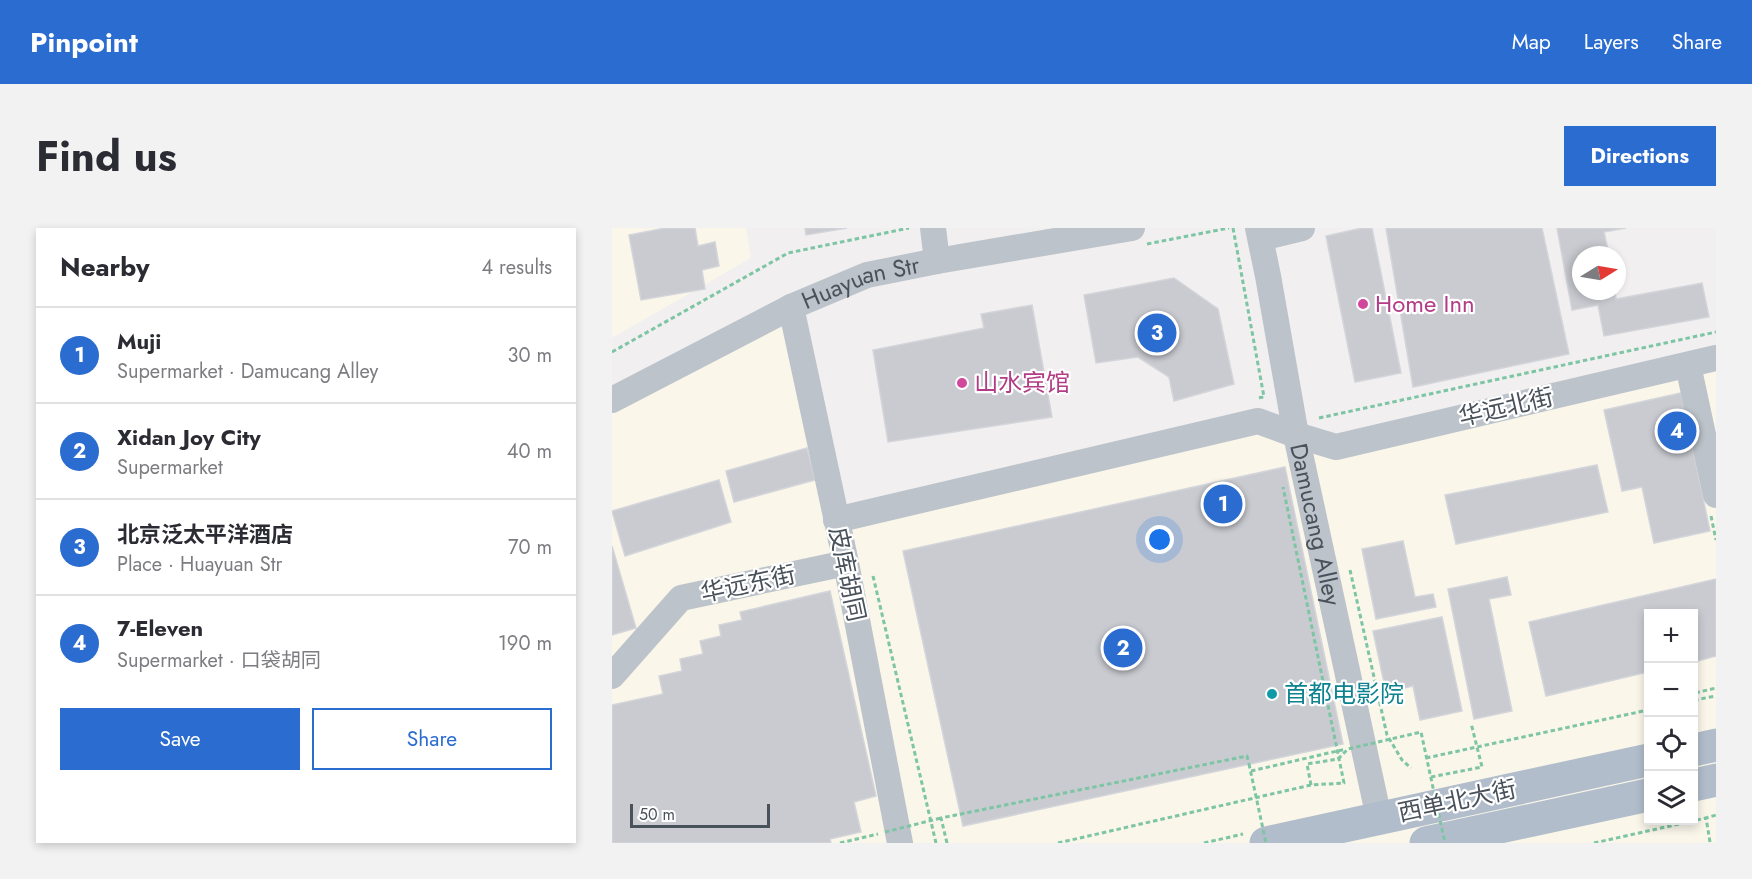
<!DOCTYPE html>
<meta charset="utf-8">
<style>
:root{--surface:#fff;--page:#f2f2f3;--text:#2b2b33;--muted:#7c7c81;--line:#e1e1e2;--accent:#2a6cd0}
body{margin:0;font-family:Jost,"Noto Sans SC",sans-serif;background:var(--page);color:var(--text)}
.controls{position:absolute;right:18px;bottom:18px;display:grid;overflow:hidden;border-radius:0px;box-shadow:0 3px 9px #0003}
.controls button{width:54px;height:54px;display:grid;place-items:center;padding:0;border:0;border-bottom:2px solid var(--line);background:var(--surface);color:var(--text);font:30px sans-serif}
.compass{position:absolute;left:960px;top:18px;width:54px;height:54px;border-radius:50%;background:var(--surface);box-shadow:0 3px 9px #0003;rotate:79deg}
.scale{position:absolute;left:18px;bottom:15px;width:140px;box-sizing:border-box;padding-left:6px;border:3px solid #49515b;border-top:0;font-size:16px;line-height:21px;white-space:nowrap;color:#49515b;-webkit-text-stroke:4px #fff;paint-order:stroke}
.you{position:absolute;left:548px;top:312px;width:21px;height:21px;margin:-15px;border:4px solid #fff;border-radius:50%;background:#1a73e8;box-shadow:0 0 0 9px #1a73e833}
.badge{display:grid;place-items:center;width:39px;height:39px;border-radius:50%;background:var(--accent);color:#fff;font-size:20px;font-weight:700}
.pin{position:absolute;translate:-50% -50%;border:3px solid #fff;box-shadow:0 2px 6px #0006}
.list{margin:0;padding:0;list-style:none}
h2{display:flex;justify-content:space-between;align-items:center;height:78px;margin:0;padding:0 24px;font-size:26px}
h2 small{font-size:20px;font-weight:400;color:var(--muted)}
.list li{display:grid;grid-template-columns:39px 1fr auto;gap:18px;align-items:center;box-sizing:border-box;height:96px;padding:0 24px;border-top:2px solid var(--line)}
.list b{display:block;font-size:22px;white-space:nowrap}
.list p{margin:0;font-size:20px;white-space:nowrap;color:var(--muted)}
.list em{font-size:20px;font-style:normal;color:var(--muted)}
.actions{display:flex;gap:12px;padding:18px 24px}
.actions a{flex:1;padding:14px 0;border:2px solid var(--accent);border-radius:0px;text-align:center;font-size:21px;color:var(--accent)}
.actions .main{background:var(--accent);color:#fff}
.icon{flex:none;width:33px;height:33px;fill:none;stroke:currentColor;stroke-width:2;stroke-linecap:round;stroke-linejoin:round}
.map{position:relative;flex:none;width:1104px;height:615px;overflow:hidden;border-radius:0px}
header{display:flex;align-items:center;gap:36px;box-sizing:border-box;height:84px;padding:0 30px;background:var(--accent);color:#fff}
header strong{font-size:28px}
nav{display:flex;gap:33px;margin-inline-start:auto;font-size:21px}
.intro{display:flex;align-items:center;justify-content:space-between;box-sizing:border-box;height:144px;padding:0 36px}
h1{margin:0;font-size:42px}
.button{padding:15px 27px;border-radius:0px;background:var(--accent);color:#fff;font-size:21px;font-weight:700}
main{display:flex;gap:36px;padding:0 36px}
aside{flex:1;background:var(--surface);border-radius:0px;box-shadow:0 3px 9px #0003}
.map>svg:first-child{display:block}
.commercial{fill:#faf6ea;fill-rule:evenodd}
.building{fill:#c9cbd1;stroke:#d3d5da;stroke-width:1.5}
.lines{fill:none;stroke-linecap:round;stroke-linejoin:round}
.path{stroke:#7dc5a4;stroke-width:3;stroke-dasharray:4.5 3;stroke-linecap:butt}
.minor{stroke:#bcc3ca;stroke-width:26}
.major{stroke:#b1bdcb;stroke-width:33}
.path-bridge{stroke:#7dc5a4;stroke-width:3;stroke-dasharray:4.5 3;stroke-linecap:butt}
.hotel-dot{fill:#d1479c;stroke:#fff;stroke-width:2}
.culture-dot{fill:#0f9aa8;stroke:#fff;stroke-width:2}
.labels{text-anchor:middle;stroke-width:4.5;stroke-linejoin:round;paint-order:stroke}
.street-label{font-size:24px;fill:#49515b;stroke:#fff}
.hotel-label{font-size:24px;fill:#b23c85;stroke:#fff;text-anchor:start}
.culture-label{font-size:24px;fill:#0d838f;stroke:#fff;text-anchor:start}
</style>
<header>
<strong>Pinpoint</strong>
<nav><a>Map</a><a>Layers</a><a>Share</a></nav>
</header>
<div class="intro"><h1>Find us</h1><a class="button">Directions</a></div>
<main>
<aside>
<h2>Nearby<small>4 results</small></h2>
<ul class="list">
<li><span class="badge">1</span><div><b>Muji</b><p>Supermarket · Damucang Alley</p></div><em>30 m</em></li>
<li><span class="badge">2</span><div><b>Xidan Joy City</b><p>Supermarket</p></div><em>40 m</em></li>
<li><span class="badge">3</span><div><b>北京泛太平洋酒店</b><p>Place · Huayuan Str</p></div><em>70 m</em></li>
<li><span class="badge">4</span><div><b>7-Eleven</b><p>Supermarket · 口袋胡同</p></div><em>190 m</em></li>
</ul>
<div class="actions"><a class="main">Save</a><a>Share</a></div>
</aside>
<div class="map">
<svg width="1104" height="615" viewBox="0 0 1104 615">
<rect width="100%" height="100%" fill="#f1efef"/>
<g class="commercial">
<path d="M 0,0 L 134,0 L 139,30 L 0,110 Z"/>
<path d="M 167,85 L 212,295 L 658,197 L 724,219 L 1104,130 L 1104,615 L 0,615 L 0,172 ZM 1036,386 L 1082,386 L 1082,592 L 1036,592 Z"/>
</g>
<g class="building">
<path d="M 53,0 L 83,0 L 86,18 L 103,14 L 107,38 L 90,42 L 93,61 L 29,72 L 17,7 Z"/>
<path d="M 193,0 L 235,0 L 194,7 Z"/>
<path d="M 750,0 L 760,0 L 789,145 L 743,154 L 714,8 Z"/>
<path d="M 774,0 L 930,0 L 957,126 L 801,159 Z"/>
<path d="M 945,0 L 1014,0 L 992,4 L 997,27 L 969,27 L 969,63 L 1003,63 L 1004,71 L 1090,55 L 1097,89 L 992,108 L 986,77 L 960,82 Z"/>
<path d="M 562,50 L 606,81 L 622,156 L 562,173 L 557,149 L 526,129 L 484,135 L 472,67 Z"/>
<path d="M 420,77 L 440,189 L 276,214 L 261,122 L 372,100 L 369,86 Z"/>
<path d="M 1069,165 L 1098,303 L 1042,315 L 1030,259 L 1010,263 L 992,182 Z"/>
<path d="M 195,220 L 203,252 L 122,274 L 114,243 Z"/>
<path d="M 985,237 L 996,284 L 844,316 L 833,267 Z"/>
<path d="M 673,239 L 731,516 L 351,598 L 291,323 Z"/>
<path d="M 107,252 L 119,294 L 13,328 L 0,283 Z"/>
<path d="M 791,313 L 803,369 L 821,366 L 824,379 L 764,391 L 750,321 Z"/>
<path d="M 0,318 L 24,400 L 0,407 Z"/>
<path d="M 895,349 L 899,367 L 877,371 L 900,483 L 862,491 L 836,361 Z"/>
<path d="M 1104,351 L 1104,428 L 1082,434 L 1082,386 L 1036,386 L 1036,444 L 934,468 L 917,394 Z"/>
<path d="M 218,363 L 264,568 L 242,574 L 249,604 L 218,611 L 219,615 L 0,615 L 0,477 L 51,466 L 47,448 L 70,443 L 68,431 L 91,426 L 88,413 L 109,408 L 107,397 L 130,392 L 128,384 Z"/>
<path d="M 830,389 L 850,483 L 808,492 L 801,458 L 774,464 L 761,403 Z"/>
</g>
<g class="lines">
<g class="path">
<path d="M 621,0 L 652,169 L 646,170"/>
<path d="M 535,16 L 617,0"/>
<path d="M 0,124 L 176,25 L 297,0"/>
<path d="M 707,190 L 1104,104"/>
<path d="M 1099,288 L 1104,312"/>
<path d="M 738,342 L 775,507 L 790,532 L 799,540"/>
<path d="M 261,348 L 324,615"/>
<path d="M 1082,472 L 1104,468"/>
<path d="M 1084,472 L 1083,465 L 1104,460"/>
<path d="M 819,549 L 870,539 L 859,495"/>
<path d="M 699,557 L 695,536 L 726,531"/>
<path d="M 1098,614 L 1094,590 L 1104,587"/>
<path d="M 228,615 L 266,606"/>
<path d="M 335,615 L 329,590 L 635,528 L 637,536"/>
<path d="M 446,615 L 699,557 L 732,555 L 671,259"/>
<path d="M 592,615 L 631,606"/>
<path d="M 982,615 L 1094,590"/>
</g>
<g class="minor">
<path d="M 321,0 L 325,33"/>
<path id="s1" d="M 646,0 L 656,48 L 684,207 L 767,590"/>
<path d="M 649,10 L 690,0"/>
<path d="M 179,79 L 234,335 L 288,615"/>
<path d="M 1076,137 L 1104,267"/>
<path id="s2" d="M 0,172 L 179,79 L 255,47 L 325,33 L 520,0"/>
<path d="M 224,292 L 646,193 L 684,207 L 724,219 L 1104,130"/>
<path d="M 0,448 L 69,370 L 234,335"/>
</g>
<g class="major">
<path d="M 1082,522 L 1104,517"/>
<path d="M 1082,557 L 1104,552"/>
<path d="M 654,615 L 1036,532"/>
<path d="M 814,615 L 1036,567"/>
</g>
<g class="path-bridge">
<path d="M 814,530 L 1036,482"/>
<path d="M 726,531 L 736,521 L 809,504 L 833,615"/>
<path d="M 637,536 L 654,615"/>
<path d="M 639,543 L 734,521"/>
<path d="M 273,604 L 329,590"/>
</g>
</g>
<g class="hotel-dot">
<circle cx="751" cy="76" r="6"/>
<circle cx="350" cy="155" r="6"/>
</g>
<circle class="culture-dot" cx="660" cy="466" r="6"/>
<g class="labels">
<g class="street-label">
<text dy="8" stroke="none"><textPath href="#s2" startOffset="276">Huayuan Str</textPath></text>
<text transform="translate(894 179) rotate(-13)" y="8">华远北街</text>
<text dy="8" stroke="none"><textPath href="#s1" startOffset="302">Damucang Alley</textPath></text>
<text transform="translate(235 346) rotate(78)" y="8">皮库胡同</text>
<text transform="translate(136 356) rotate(-12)" y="8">华远东街</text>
<text transform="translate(845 573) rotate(-12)" y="8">西单北大街</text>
</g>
<g class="hotel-label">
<text x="763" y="84">Home Inn</text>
<text x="362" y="163">山水宾馆</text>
</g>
<g class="culture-label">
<text x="672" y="474">首都电影院</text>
</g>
</g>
</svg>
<div class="controls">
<button>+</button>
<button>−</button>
<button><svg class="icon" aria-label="locate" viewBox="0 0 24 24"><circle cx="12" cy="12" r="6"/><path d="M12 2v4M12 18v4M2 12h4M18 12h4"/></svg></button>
<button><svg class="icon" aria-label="layers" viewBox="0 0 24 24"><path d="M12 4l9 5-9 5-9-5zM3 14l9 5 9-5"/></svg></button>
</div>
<svg class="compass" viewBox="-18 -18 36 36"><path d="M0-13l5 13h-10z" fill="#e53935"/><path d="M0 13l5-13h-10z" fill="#7c7c81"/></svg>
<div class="scale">50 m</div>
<div class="you"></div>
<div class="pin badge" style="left:611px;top:276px">1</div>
<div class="pin badge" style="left:511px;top:420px">2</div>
<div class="pin badge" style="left:545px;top:105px">3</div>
<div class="pin badge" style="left:1065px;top:203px">4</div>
</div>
</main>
